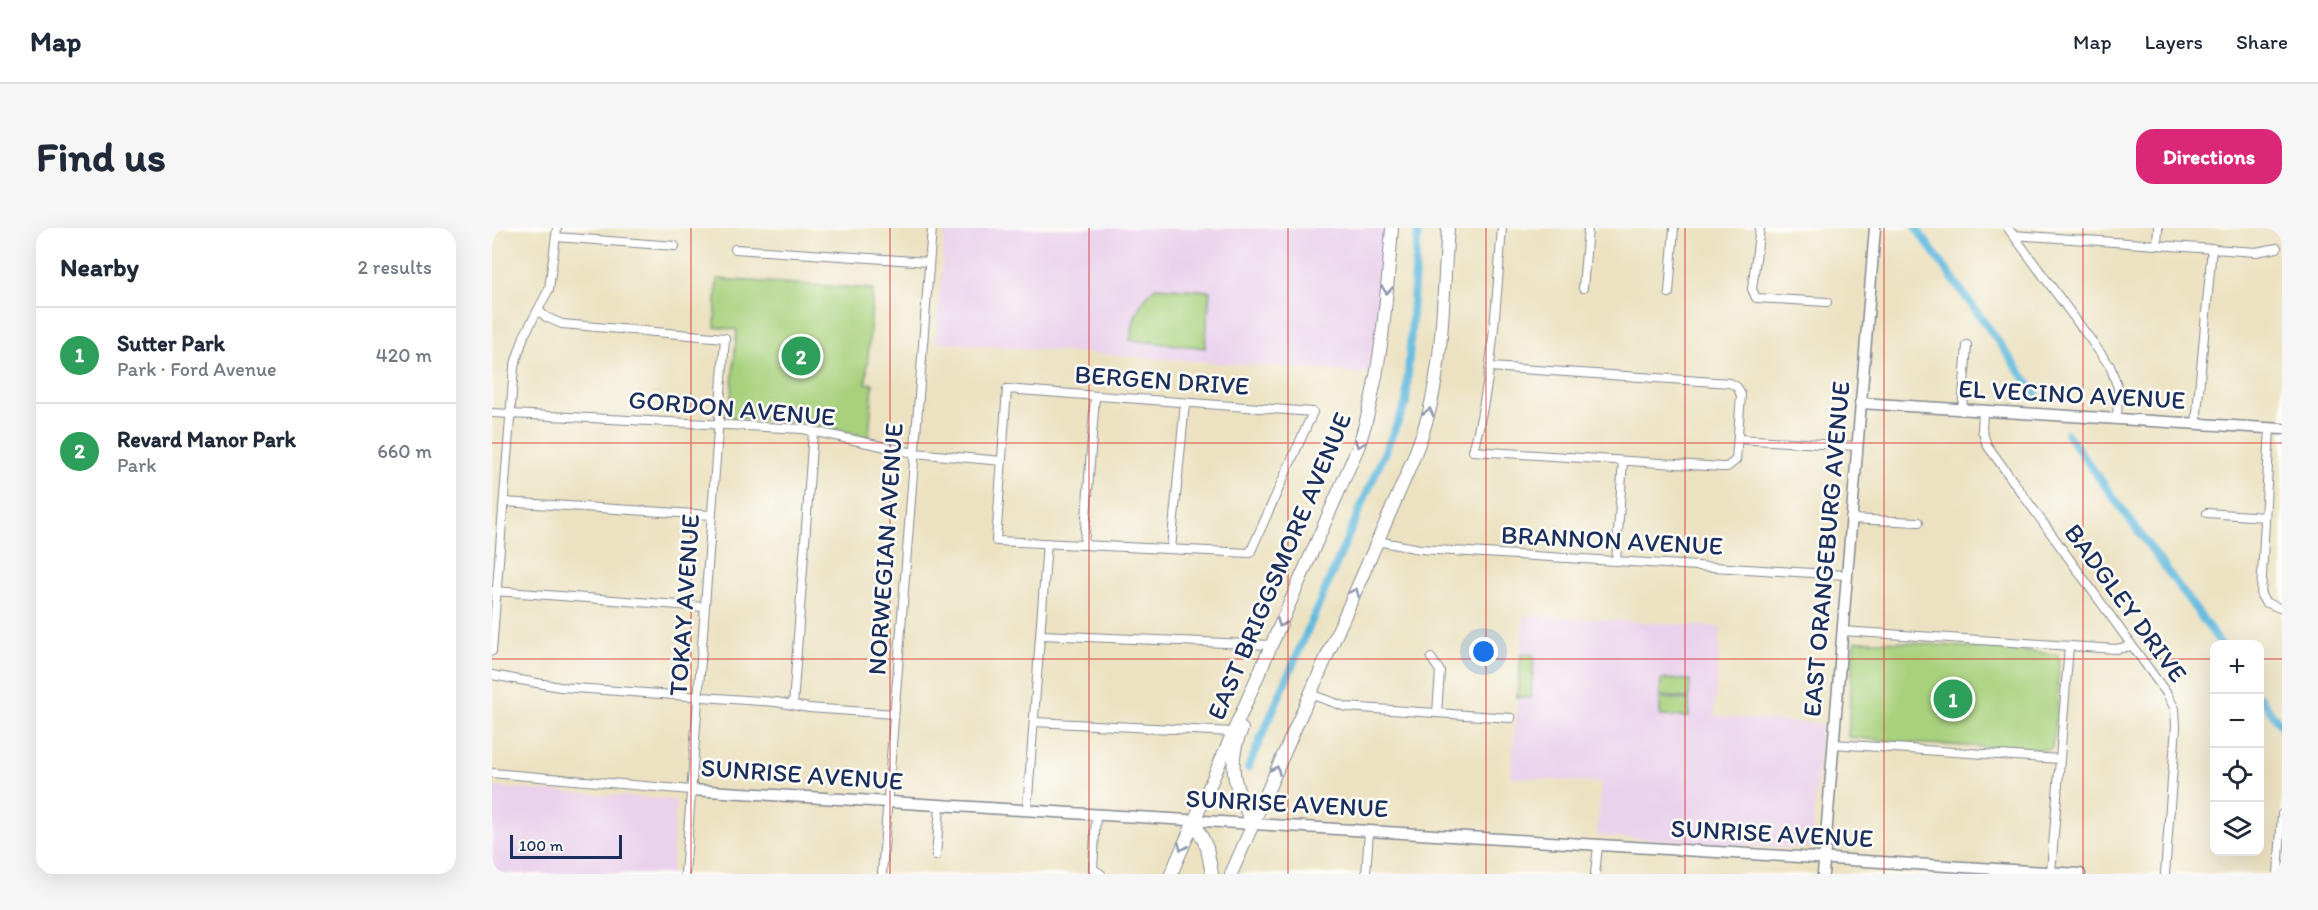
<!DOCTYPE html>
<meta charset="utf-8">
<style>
:root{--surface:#fff;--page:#f6f6f7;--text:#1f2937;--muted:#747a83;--line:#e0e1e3;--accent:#db2777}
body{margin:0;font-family:Itim,sans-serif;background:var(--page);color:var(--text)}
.controls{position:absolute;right:18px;bottom:18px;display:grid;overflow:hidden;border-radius:12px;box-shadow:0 6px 24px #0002}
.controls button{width:54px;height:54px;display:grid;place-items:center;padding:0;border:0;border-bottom:2px solid var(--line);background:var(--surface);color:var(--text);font:30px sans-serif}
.scale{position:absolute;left:18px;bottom:15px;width:112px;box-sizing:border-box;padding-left:6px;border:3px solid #1b2f5e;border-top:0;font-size:16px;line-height:21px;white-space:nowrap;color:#1b2f5e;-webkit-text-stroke:4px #fdfcf7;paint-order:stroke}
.you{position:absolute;left:992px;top:424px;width:21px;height:21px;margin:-15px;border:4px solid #fff;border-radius:50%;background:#1a73e8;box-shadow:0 0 0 9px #1a73e833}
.badge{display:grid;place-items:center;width:39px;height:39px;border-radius:50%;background:var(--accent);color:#fff;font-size:20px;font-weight:700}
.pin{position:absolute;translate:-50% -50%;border:3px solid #fff;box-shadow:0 2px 6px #0006}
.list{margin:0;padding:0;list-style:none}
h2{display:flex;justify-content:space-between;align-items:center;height:78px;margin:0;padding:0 24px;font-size:26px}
h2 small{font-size:20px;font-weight:400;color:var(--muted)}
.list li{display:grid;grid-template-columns:39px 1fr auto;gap:18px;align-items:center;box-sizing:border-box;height:96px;padding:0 24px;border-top:2px solid var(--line)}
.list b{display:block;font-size:22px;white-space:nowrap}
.list p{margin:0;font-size:20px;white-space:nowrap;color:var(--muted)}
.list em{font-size:20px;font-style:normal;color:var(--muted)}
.icon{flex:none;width:33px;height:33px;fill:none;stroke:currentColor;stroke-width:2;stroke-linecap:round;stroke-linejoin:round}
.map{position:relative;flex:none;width:1790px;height:646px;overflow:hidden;border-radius:18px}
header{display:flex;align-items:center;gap:36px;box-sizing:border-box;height:84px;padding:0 30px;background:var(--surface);border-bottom:2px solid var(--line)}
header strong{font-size:28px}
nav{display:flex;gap:33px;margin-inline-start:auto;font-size:21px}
.intro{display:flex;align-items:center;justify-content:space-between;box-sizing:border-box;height:144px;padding:0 36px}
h1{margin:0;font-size:42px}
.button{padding:15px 27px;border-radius:18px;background:var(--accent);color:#fff;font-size:21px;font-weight:700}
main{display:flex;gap:36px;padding:0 36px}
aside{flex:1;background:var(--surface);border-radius:18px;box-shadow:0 6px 24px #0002}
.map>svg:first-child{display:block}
.built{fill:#ead1ec}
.green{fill:#a8d17d;stroke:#62806e;stroke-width:1.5}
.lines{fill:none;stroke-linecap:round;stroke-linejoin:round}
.canal{stroke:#61b9de;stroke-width:8}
.minor-casing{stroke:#848890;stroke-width:10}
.tertiary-casing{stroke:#848890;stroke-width:13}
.secondary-casing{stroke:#848890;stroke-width:14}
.minor{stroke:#fff;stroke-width:8}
.tertiary{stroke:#fff;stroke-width:10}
.secondary{stroke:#fff;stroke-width:12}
.oneway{stroke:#8d97ae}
.grid{fill:none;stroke:#d62828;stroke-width:1.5;stroke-opacity:0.55}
.labels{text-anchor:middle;stroke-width:5;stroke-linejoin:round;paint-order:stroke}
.street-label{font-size:26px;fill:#1b2f5e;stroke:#fdfcf7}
</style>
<header>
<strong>Map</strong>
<nav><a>Map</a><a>Layers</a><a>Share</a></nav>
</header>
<div class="intro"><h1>Find us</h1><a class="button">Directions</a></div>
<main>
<aside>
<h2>Nearby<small>2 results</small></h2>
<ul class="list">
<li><span class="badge" style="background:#2e9e5b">1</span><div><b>Sutter Park</b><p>Park · Ford Avenue</p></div><em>420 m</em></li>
<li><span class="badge" style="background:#2e9e5b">2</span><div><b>Revard Manor Park</b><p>Park</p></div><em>660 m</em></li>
</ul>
</aside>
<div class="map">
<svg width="1790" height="646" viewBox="0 0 1790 646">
<rect width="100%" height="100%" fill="#fdfcf7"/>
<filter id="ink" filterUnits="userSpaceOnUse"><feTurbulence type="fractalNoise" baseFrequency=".0167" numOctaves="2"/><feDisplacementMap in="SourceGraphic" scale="12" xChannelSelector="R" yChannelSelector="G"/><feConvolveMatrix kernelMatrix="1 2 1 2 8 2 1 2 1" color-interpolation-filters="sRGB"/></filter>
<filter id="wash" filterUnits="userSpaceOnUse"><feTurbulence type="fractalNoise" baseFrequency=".008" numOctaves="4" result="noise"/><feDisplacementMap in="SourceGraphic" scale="24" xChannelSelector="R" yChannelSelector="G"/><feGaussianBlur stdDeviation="1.35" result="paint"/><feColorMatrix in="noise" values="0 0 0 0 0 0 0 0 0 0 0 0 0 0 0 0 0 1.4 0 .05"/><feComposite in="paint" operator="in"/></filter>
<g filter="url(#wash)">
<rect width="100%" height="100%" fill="#ece2c1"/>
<g class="built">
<path d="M 453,0 L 895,0 L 890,35 L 886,108 L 879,146 L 444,114 Z"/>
<path d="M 1032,387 L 1229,399 L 1222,488 L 1330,496 L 1319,618 L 1315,621 L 1105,608 L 1109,555 L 1019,549 Z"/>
<path d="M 0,559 L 184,572 L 179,646 L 0,646 Z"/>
</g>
<g class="green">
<path d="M 225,51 L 381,61 L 374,155 L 381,156 L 377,209 L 324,196 L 237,189 L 245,102 L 223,99 Z"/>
<path d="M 663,59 L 718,63 L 713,120 L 638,112 C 642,88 646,76 663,59 Z"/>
<path d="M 1364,413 L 1393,413 L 1565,426 L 1567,430 L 1565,488 L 1560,520 L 1556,522 L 1414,515 L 1356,509 L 1362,416 Z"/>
<path d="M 1029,426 L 1042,427 L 1039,470 L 1025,469 Z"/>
<path d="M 1169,451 L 1198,452 L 1197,470 L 1168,468 Z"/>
<path d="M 1168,470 L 1197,472 L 1197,489 L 1168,488 Z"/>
</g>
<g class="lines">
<g class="canal">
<path d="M 1424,0 L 1545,167"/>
<path d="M 1575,206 L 1729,416"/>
<path d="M 1768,469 L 1790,499"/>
<path d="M 756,540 L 914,175 L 926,0"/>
</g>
</g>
</g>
<g filter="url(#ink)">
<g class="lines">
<defs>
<g id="minor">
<path d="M 1268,0 L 1260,61 L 1264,70 L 1335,74"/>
<path d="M 1516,0 L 1618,138 L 1626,160 L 1625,192"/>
<path d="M 1521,7 L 1764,24 L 1785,20"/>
<path d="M 64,9 L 183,18"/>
<path d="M 1665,16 L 1666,0"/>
<path d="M 243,21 L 437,34"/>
<path d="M 1091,60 L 1096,0"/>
<path d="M 1177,65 L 1182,0"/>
<path d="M 46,82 L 54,89 L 70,96 L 233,110 L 193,646"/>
<path d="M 998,139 L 1238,155 L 1245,159 L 1249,167 L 1244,232 L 1235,239 L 1230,239 L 981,223 C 1001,150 1004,75 1010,0"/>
<path d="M 515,161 L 821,184 L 758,325 L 504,313 Z"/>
<path d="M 1470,183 L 1475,117"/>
<path d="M 1491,184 L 1490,202 L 1495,217 L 1675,466 L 1683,481 L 1684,498 L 1673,646"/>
<path d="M 0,185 L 311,201 L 422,225 L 510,233"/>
<path d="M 1704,196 L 1720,20"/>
<path d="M 1778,200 L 1769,367 L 1773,374 L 1790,381"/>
<path d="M 1246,211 L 1364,218"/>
<path d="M 12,274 L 219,287"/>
<path d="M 1715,285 L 1773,289"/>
<path d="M 1358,291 L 1427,294"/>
<path d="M 885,313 L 928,321 L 1354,347"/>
<path d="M 592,317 L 603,168"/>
<path d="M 679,321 L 693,175"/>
<path d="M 1124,333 L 1131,233"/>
<path d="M 1,363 L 213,379"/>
<path d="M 1350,403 L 1624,421 L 1639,418"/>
<path d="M 549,407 L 779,417"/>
<path d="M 0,423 L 22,139 L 32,108 L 57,61 L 65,0"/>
<path d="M 939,430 L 948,443 L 945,485"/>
<path d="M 0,447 L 68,459 L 284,474 L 317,480 L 402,486"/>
<path d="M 818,466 L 854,479 L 1019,490"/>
<path d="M 301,477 L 321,204"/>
<path d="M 542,494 L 741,504"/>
<path d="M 1341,516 L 1568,531"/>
<path d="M 0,545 L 199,562"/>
<path d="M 535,583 L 555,315"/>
<path d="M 604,587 L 601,641 L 609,646"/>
<path d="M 444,628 L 448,578"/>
<path d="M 1559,644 L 1577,418"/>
<path d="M 390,646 L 440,0"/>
<path d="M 874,646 L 877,603"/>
<path d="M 1103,646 L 1106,618"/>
<path d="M 1786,646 L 1790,586"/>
</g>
<g id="tertiary">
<path d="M 1368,175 L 1790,201"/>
<path d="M 199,562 L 1588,646"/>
<path d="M 1331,646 L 1383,0"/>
</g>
<g id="secondary">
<path d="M 750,501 C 733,537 744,564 761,596"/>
<path d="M 702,592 L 715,620 L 720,646"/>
<path d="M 679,646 L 867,217 C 890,146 894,74 900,0"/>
<path d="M 739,646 L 908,262 C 920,235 931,208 938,180 C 952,122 951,59 956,0"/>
</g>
</defs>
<use href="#minor" class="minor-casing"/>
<use href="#tertiary" class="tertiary-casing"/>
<use href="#secondary" class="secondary-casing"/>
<use href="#minor" class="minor"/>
<use href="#tertiary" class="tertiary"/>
<use href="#secondary" class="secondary"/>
</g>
<defs><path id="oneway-chevron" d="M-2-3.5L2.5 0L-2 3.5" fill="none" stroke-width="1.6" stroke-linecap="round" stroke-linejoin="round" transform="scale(1.5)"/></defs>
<g class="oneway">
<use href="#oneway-chevron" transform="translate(895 62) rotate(95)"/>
<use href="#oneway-chevron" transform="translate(937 184) rotate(-76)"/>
<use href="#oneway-chevron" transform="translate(867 216) rotate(111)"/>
<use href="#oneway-chevron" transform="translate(863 364) rotate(-66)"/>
<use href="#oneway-chevron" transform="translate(789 395) rotate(114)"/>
<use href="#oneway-chevron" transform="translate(784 542) rotate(-66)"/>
<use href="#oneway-chevron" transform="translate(690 619) rotate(113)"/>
</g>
</g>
<path class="grid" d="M 199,0 L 199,646M 398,0 L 398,646M 597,0 L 597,646M 796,0 L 796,646M 994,0 L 994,646M 1193,0 L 1193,646M 1392,0 L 1392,646M 1591,0 L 1591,646M 0,215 L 1790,215M 0,431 L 1722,431M 1768,431 L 1790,431"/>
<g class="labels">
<g class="street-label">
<text transform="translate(670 152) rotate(4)" y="9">BERGEN DRIVE</text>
<text transform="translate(1580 166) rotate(3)" y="9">EL VECINO AVENUE</text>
<text transform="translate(240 180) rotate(5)" y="9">GORDON AVENUE</text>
<text transform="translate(1120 312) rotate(3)" y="9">BRANNON AVENUE</text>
<text transform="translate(393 321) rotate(-86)" y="9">NORWEGIAN AVENUE</text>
<text transform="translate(1334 321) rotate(-85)" y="9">EAST ORANGEBURG AVENUE</text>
<text transform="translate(787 338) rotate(-67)" y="9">EAST BRIGGSMORE AVENUE</text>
<text transform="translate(1634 375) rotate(54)" y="9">BADGLEY DRIVE</text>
<text transform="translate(192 377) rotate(-86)" y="9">TOKAY AVENUE</text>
<text transform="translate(310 546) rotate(4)" y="9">SUNRISE AVENUE</text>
<text transform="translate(795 575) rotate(3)" y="9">SUNRISE AVENUE</text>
<text transform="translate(1280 605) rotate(3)" y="9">SUNRISE AVENUE</text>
</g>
</g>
</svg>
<div class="controls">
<button>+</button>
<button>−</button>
<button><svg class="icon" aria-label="locate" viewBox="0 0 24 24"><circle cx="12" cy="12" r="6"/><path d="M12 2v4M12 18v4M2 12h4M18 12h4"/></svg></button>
<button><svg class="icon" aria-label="layers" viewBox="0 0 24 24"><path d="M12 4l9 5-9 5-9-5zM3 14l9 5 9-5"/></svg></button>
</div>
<div class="scale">100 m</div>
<div class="you"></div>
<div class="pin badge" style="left:1461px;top:471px;background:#2e9e5b">1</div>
<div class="pin badge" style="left:309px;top:128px;background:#2e9e5b">2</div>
</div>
</main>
